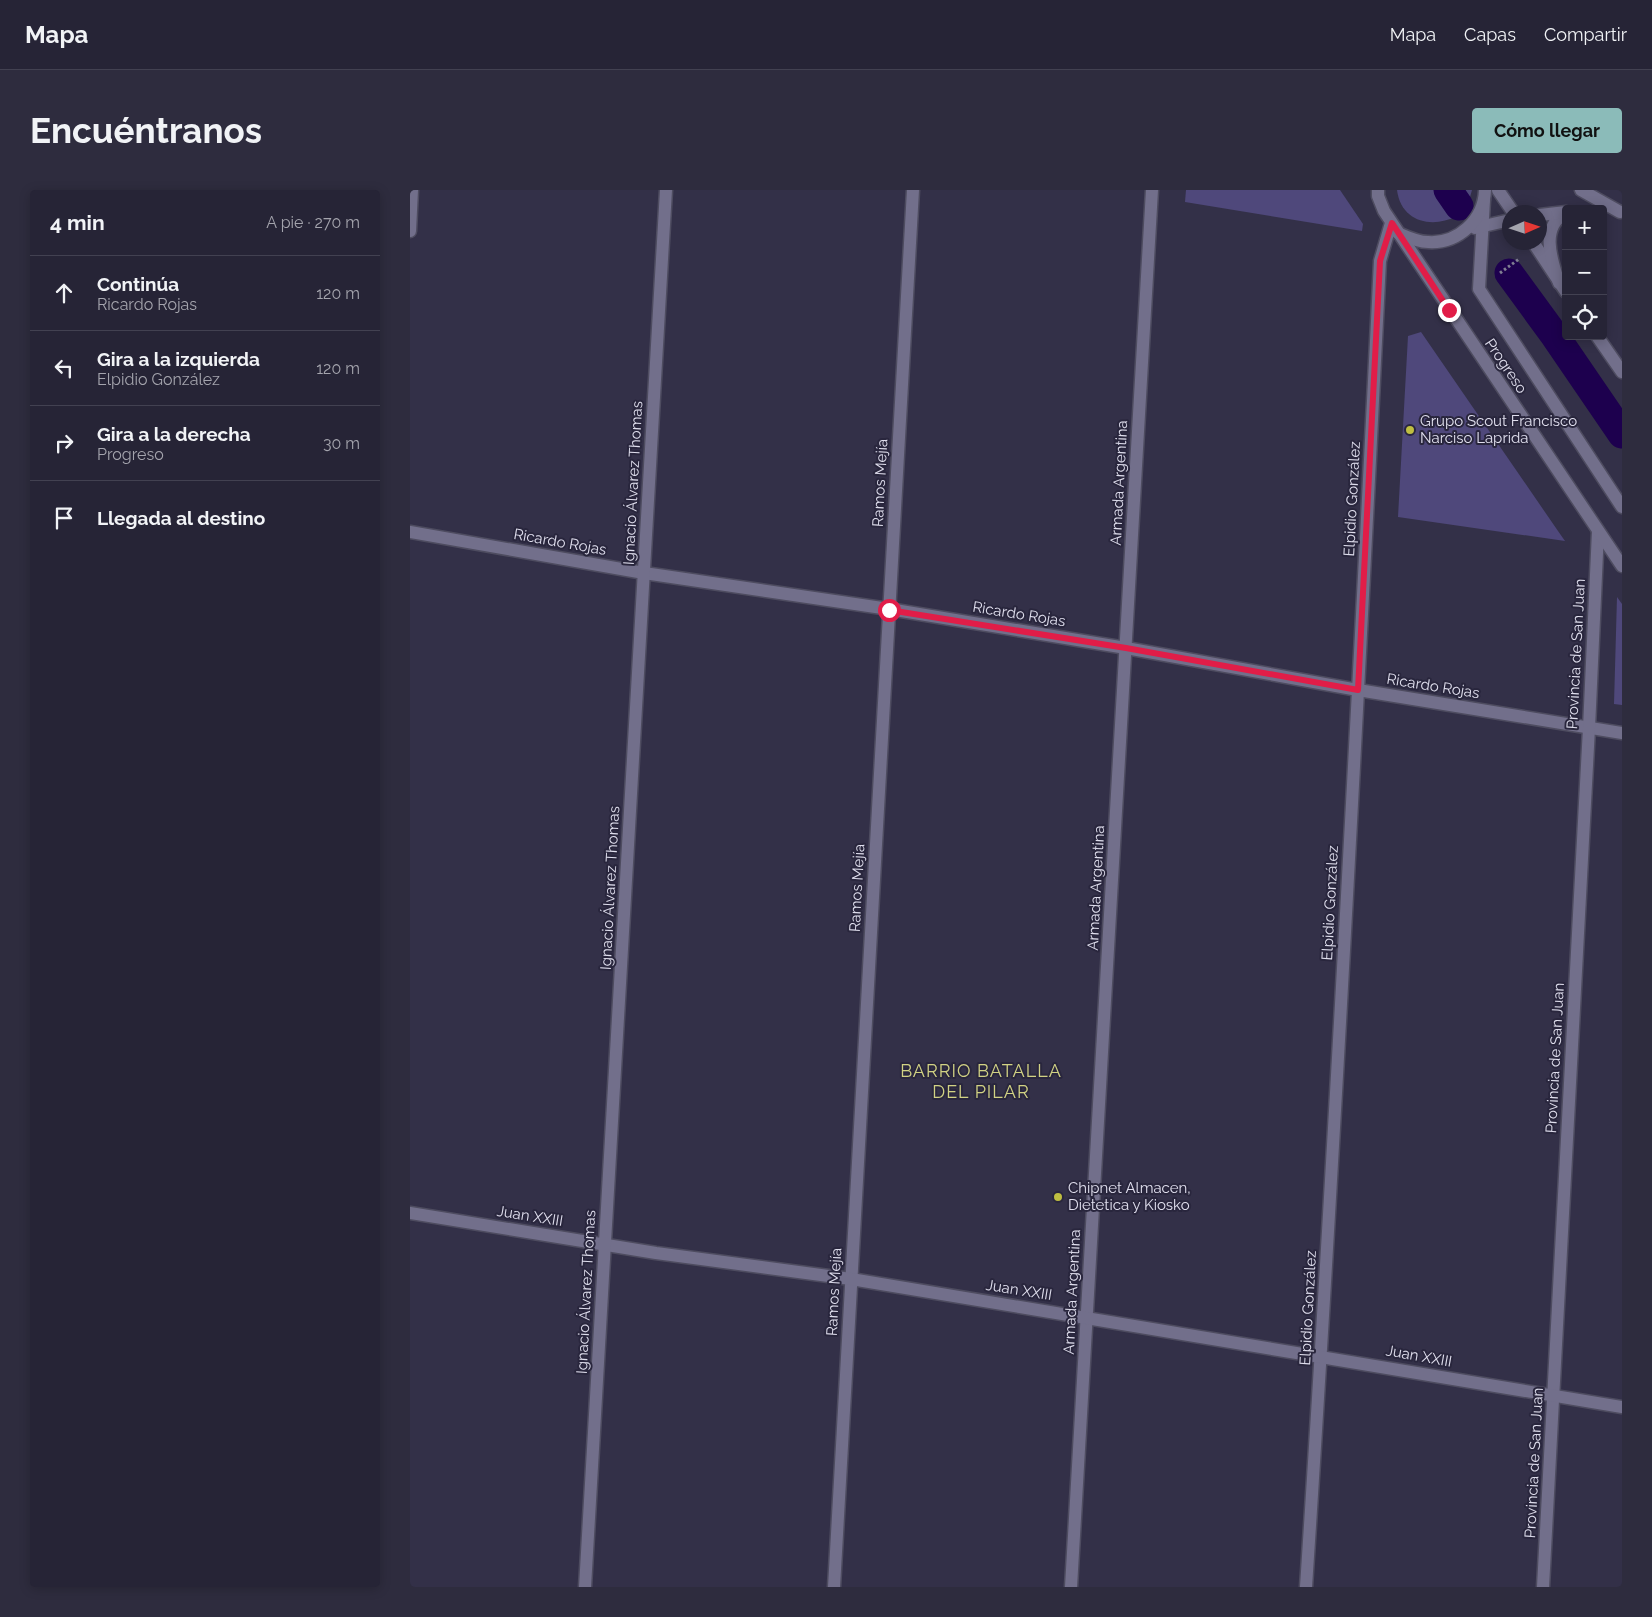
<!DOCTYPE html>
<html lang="es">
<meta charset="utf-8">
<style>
:root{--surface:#262436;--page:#2e2c3e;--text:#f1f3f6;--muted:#a4a4ad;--line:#424151;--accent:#8bbbb9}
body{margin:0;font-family:Raleway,sans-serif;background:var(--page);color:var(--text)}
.controls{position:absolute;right:15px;top:15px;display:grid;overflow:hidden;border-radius:5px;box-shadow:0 2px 12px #0003}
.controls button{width:45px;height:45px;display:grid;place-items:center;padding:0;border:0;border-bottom:1px solid var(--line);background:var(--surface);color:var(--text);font:25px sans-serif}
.compass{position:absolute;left:1092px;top:15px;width:45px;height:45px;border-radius:50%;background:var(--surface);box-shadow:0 2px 12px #0003;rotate:87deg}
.stop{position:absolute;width:15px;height:15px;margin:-11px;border:4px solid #e11d48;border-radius:50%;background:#fff}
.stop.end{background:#e11d48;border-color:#fff;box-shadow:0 1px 5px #0008}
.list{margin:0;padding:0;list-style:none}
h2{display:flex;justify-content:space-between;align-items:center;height:65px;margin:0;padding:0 20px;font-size:21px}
h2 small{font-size:16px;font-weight:400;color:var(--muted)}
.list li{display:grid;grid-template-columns:32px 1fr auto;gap:15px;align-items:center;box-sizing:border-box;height:75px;padding:0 20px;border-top:1px solid var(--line)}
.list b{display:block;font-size:19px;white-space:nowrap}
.list p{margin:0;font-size:16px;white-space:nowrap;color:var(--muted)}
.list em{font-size:16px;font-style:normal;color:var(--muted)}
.icon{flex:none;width:28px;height:28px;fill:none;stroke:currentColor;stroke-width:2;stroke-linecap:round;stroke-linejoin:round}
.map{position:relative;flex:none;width:1212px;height:1397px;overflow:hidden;border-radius:5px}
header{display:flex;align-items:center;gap:30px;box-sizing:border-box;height:70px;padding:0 25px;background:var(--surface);border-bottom:1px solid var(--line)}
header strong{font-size:24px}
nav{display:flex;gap:28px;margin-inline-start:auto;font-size:18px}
.intro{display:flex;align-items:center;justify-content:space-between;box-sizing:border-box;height:120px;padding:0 30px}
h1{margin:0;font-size:35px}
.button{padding:12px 22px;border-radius:5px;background:var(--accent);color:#111;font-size:18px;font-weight:700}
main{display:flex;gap:30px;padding:0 30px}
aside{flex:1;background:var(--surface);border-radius:5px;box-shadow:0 2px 12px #0003}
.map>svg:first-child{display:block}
.green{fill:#4f487b}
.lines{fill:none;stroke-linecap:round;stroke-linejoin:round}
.canal{stroke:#1d004e;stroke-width:29}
.street-casing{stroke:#4e4c60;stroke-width:15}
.secondary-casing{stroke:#4e4c60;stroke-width:15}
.path{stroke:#807e92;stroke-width:3;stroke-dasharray:2.5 2.5;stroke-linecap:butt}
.street{stroke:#726f8b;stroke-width:12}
.secondary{stroke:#726f8b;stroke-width:12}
.route{stroke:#e11d48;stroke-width:6}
.poi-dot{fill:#bfbe41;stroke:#29263d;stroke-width:2}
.labels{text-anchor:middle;stroke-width:4;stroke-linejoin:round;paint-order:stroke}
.street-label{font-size:15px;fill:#e0dfee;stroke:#29263d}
.poi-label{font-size:15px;fill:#e0dfee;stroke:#29263d;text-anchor:start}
.quarter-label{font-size:18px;letter-spacing:1px;fill:#d1d284;stroke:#29263d}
</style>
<header>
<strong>Mapa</strong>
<nav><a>Mapa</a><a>Capas</a><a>Compartir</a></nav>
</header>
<div class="intro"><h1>Encuéntranos</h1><a class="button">Cómo llegar</a></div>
<main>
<aside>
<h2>4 min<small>A pie · 270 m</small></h2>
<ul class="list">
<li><svg class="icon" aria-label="ahead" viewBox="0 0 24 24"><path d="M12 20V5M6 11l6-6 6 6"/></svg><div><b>Continúa</b><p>Ricardo Rojas</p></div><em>120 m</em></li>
<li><svg class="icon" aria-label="left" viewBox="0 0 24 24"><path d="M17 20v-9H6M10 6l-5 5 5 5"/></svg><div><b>Gira a la izquierda</b><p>Elpidio González</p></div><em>120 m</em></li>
<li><svg class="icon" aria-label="right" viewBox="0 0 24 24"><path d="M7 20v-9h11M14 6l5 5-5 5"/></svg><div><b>Gira a la derecha</b><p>Progreso</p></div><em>30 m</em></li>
<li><svg class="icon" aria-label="arrive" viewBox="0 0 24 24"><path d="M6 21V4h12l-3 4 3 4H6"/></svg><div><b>Llegada al destino</b></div></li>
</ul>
</aside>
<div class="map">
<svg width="1212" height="1397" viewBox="0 0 1212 1397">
<rect width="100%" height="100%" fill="#333048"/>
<g class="green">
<path d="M 776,0 L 930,0 L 953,34 L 952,41 L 775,12 Z"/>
<path d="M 987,0 L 1029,0 L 1047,26 C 1022,39 991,32 987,0 Z"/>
<path d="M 1048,0 L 1062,0 L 1058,14 Z"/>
<path d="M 1011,142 L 1148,341 L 1155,351 L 988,327 L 998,146 Z"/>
<path d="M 1207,407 L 1212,414 L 1212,515 L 1204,514 Z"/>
</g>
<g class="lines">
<g class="canal">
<path d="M 1038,0 L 1049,16"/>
<path d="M 1099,83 L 1145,146 L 1212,244"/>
</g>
<defs>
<g id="street">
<path d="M 1088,0 L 1103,22"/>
<path d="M 0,41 L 2,0"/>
<path d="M 1123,52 L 1156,102"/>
<path d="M 1149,93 C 1142,71 1129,37 1156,23"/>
<path d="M 1187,146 L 1212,182"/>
<path d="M 0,342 L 234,383 L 479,419 L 716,458 L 948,500 L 1212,543"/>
<path d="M 424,1397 L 503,0"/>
<path d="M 661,1397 L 742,0"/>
<path d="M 896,1397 C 925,955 948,513 970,71 L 981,33"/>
<path d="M 1133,1397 L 1179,538 L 1188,341"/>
</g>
<g id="secondary">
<path d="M 968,0 L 968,6 L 974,21 L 1212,376"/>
<path d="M 1171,0 L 1210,22"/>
<path d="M 1074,10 L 1069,99 L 1212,317"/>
<path d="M 1130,25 L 1156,22"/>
<path d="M 1065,38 L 1100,30"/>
<path d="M 988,43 C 997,47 1007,52 1018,52 C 1048,54 1074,30 1075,0"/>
<path d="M 0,1023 L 246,1063 L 441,1089 L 1212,1217"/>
<path d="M 175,1397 L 256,0"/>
</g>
</defs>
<use href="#street" class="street-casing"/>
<use href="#secondary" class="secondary-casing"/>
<path class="path" d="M 1090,83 L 1109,69"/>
<use href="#street" class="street"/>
<use href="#secondary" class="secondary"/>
</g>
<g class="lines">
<path class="route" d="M 479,420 L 716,458 L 948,500 L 970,71 L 982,33 L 1039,120"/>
</g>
<g class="poi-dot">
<circle cx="1000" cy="240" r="5"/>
<circle cx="648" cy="1007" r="5"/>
</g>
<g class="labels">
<g class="street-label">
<text transform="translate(1096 176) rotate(56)" y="5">Progreso</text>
<text transform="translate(223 293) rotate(-87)" y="5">Ignacio Álvarez Thomas</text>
<text transform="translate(470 293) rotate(-87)" y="5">Ramos Mejía</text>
<text transform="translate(709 293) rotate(-87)" y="5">Armada Argentina</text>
<text transform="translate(942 309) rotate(-87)" y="5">Elpidio González</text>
<text transform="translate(150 352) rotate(10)" y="5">Ricardo Rojas</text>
<text transform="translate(609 424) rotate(9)" y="5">Ricardo Rojas</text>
<text transform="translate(1166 464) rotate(-87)" y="5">Provincia de San Juan</text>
<text transform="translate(1023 496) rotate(9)" y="5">Ricardo Rojas</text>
<text transform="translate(200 698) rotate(-87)" y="5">Ignacio Álvarez Thomas</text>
<text transform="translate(447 698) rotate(-87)" y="5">Ramos Mejía</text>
<text transform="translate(686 698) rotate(-87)" y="5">Armada Argentina</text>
<text transform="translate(920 713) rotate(-87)" y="5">Elpidio González</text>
<text transform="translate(1145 868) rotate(-87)" y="5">Provincia de San Juan</text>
<text transform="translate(120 1026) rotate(9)" y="5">Juan XXIII</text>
<text transform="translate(609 1100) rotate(9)" y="5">Juan XXIII</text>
<text transform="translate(176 1102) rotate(-87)" y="5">Ignacio Álvarez Thomas</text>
<text transform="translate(424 1102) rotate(-87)" y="5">Ramos Mejía</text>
<text transform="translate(662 1102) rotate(-87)" y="5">Armada Argentina</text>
<text transform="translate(898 1118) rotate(-87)" y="5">Elpidio González</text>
<text transform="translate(1009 1166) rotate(10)" y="5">Juan XXIII</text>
<text transform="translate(1124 1273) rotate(-87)" y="5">Provincia de San Juan</text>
</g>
<g class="poi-label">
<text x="1010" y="236">Grupo Scout Francisco<tspan x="1010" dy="17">Narciso Laprida</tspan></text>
<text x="658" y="1003">Chipnet Almacen,<tspan x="658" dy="17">Dietetica y Kiosko</tspan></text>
</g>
<g class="quarter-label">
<text x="571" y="887">BARRIO BATALLA<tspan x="571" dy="21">DEL PILAR</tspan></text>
</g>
</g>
</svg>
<div class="controls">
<button>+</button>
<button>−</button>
<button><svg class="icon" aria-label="locate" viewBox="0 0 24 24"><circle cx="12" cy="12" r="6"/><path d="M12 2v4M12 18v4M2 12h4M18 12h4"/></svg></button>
</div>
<svg class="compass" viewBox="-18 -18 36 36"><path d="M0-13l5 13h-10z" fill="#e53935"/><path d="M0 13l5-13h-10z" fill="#a4a4ad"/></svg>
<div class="stop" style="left:479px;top:420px"></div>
<div class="stop end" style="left:1039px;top:120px"></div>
</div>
</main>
